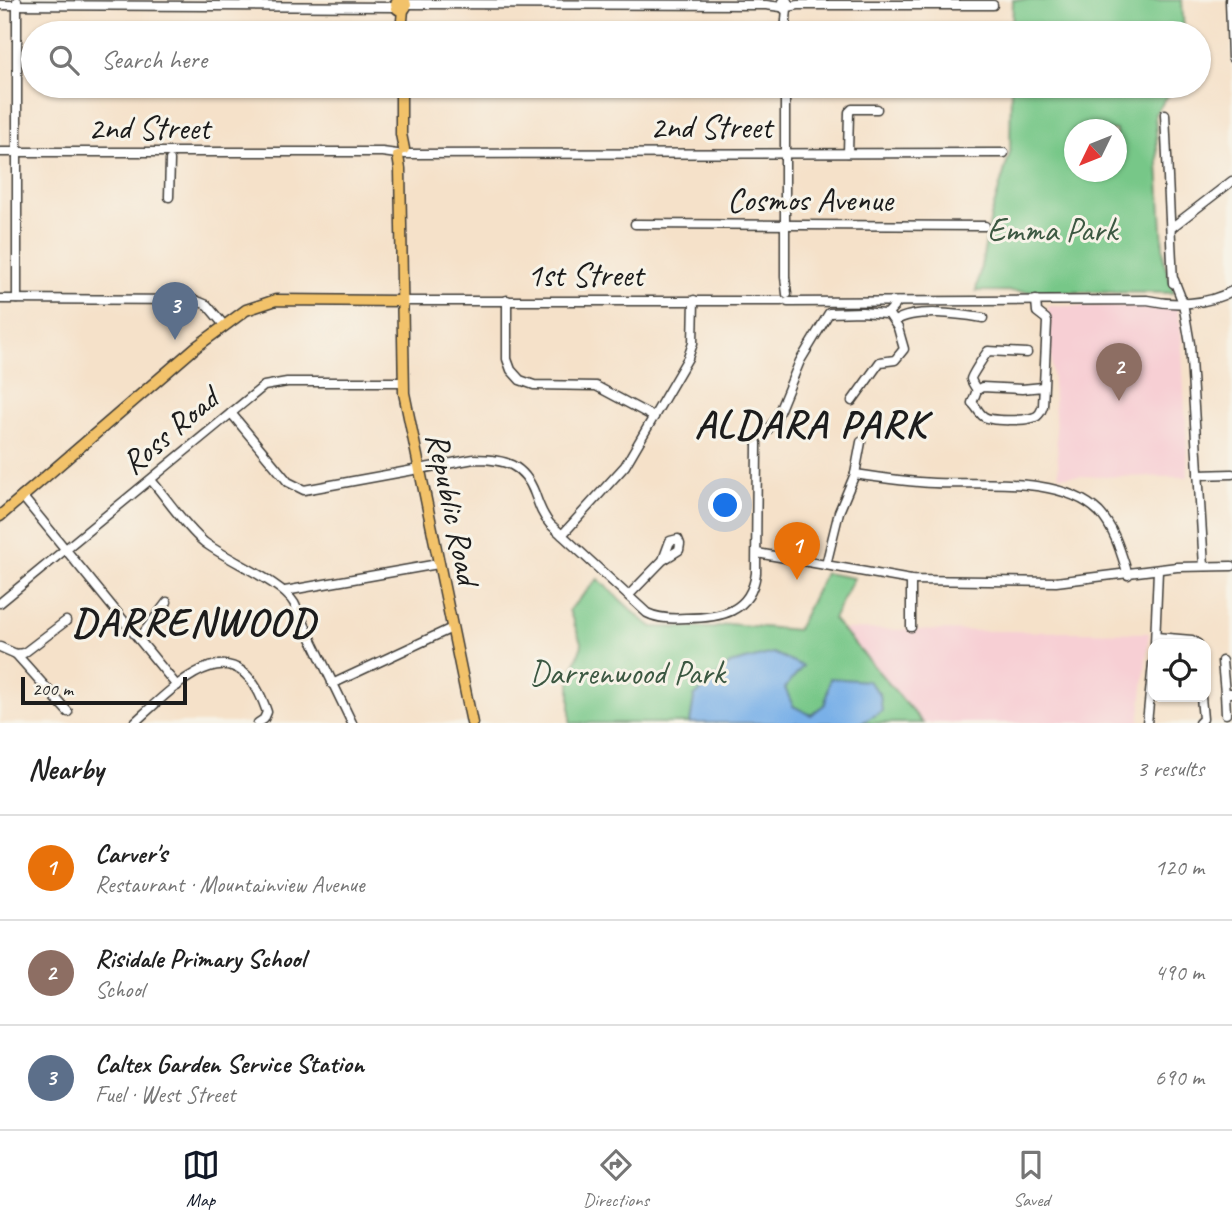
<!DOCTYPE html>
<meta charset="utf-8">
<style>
:root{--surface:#fff;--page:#f6f6f6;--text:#222;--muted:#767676;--line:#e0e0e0;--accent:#111827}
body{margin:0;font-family:Caveat,sans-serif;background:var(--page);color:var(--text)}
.controls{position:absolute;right:21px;bottom:21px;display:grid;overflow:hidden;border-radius:14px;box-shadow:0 2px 5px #0004}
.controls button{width:63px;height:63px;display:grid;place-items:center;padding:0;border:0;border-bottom:2px solid var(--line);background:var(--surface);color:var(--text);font:35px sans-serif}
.compass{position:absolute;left:1064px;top:119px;width:63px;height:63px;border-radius:50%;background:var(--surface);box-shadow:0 2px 5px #0004;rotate:227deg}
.scale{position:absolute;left:21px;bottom:18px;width:166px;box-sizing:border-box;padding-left:7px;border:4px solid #1c1c1c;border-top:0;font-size:19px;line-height:24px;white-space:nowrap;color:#1c1c1c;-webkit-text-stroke:5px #f7f3e8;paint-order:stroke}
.you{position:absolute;left:726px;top:506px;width:24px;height:24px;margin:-18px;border:5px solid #fff;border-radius:50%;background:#1a73e8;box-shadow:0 0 0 10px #1a73e833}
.badge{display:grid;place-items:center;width:46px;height:46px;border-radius:50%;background:var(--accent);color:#fff;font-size:23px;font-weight:700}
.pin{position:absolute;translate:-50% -58px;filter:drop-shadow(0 2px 4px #0008)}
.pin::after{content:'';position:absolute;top:37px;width:24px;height:21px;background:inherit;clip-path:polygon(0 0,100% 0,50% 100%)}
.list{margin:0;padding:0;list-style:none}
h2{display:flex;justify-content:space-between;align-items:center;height:91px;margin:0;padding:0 28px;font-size:30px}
h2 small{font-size:23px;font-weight:400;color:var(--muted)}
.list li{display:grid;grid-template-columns:46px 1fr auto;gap:21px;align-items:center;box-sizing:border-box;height:105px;padding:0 28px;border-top:2px solid var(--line)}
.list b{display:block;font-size:26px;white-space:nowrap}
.list p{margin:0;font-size:23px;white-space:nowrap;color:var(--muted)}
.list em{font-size:23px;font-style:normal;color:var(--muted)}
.icon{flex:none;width:38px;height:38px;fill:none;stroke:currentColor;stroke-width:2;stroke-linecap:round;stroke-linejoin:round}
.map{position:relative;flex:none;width:1232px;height:723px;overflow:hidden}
.search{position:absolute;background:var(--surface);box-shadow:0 2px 5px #0004;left:21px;right:21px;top:21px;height:77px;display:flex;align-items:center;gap:18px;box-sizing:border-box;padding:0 24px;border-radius:38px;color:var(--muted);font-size:26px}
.sheet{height:406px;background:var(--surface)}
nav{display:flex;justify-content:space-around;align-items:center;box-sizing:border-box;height:98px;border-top:2px solid var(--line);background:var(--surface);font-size:19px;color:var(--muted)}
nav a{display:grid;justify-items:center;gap:4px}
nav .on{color:var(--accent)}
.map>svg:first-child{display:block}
.built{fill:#f7cfd4}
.green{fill:#77c788;stroke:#4a7252;stroke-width:2;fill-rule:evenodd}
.water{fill:#79b0e8;stroke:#4a6682;stroke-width:2}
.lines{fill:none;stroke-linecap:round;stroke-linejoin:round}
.minor-casing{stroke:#3d3a36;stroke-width:11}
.major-casing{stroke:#3d3a36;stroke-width:13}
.minor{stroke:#fff;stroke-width:8}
.major{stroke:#f2c26a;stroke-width:10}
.labels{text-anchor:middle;stroke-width:6;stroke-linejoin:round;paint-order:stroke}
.street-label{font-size:33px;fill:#1c1c1c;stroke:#f7f3e8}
.park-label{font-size:33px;fill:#3c5842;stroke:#f7f3e8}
.district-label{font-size:40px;font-weight:bold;letter-spacing:2px;fill:#1c1c1c;stroke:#f7f3e8}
</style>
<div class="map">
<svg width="1232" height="723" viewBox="0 0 1232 723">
<rect width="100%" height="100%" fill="#f7f3e8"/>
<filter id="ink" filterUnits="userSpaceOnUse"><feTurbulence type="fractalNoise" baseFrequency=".0143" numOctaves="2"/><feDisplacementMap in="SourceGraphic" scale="14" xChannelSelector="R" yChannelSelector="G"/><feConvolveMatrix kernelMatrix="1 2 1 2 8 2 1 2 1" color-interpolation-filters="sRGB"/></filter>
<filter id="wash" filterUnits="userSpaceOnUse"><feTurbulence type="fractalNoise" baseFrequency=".00686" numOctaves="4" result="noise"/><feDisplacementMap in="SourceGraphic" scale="28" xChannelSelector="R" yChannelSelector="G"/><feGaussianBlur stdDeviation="1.57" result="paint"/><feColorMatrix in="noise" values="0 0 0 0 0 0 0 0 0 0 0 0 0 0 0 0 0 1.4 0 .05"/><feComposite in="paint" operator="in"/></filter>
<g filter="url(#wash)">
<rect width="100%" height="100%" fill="#f5e1c9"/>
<g class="built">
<path d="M 1048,306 L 1176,306 L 1181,326 L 1188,477 L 1059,476 Z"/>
<path d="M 843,629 L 1149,633 L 1139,723 L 923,723 Z"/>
</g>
<g class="green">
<path d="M 1013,0 L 1182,0 L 1184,33 L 1012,33 Z"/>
<path d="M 1011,86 L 1175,86 L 1155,114 L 1164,262 L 1174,293 L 976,291 L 991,216 L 1010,152 ZM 1074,130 L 1116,130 L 1116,172 L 1074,172 Z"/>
<path d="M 825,573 L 854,578 L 833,619 L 923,723 L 570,723 L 570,677 L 582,645 L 569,610 L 598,579 L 640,618 L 653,627 L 714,628 L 729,624 L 797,630 Z"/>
</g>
<path class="water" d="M 773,653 L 803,666 L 785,688 L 793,706 L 811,715 L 825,704 L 830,678 L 868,681 L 880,694 L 882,711 L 861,723 L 690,723 L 694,697 L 730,664 Z"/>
</g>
<g filter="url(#ink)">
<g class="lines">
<defs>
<g id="minor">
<path d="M 783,0 L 780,5 L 784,9 L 789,4 L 786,0"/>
<path d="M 1230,0 L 1232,58"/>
<path d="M 405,4 L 766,5 L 781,7"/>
<path d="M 0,5 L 396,7"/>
<path d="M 788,7 L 798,5 L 993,5"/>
<path d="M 785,33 L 787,8"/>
<path d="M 785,86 L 785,277 L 787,294"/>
<path d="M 1165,114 L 1173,283"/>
<path d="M 0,152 L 382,152 L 397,154"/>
<path d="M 848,153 L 849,112 L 852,109 L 877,109"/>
<path d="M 405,154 L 1004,153"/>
<path d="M 169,197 L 170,160"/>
<path d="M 635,224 L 985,226"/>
<path d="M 1171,228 L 1232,181"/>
<path d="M 1174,280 L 1183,303 L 1190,344 L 1204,566"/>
<path d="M 0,299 L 195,300 L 207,305 L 224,325"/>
<path d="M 17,299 L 17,1"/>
<path d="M 507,300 L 507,359 L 511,370 L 520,380 L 534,385 L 596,386 L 654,417"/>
<path d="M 1036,300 L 1037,312 L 1046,319 L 1047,322 L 1043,406 C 1041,411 1041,413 1037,416 C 1029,421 990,422 983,416 C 979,413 976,406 972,403 L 977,390 L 982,387 L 1022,389 L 1043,387"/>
<path d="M 402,301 L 781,301"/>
<path d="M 788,302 L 1147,300 C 1174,306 1207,305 1232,291"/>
<path d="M 895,321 C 916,308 958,314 983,318"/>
<path d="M 977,390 C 975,387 972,383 971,379 C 971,376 985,355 988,351 L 1027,353"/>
<path d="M 852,401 L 880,362 L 895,360 L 904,349 L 898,328 L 888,313"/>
<path d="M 231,413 L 288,482 L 304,490 L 474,459 C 505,459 524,464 535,494 C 539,505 542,515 550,524 L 647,613 C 659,619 672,619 686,618 C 720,618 751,613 756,573 L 757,443"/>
<path d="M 766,432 L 776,419 L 800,361 L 829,313 L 862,312 L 885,314 L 888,313 L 898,302"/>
<path d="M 855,474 C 881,478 908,482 934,483 C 983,485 1061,475 1099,512 C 1115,529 1121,553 1128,575"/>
<path d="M 1198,475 L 1232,474"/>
<path d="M 151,480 C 168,500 184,525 204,542 C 227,560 282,582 294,603 L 352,723"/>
<path d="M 22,496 L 177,686"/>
<path d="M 562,535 L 625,466 L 688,358 L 693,343 L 694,300"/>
<path d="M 757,553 L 911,580 L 1056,582 L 1177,567 L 1232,566"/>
<path d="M 826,565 L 839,512 L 855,474 L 861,442"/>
<path d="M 285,591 L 438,564"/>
<path d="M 629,595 L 663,560 L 670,541 L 678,539 L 680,544 L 679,550 L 663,560"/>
<path d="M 0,603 L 264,386 L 287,382 L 402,382"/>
<path d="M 911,627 L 911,580"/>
<path d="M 1156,637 L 1192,640 L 1198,644"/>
<path d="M 139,639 L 167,602"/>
<path d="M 1155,644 L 1158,570"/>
<path d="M 0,647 L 16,654 L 24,653 L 66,621"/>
<path d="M 16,654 L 68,712"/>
<path d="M 1222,661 L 1225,693 L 1232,693"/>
<path d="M 332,684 L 452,628"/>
<path d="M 1225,693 L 1226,714"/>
<path d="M 134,723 C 177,684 236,620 267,712 L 264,719 L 258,723"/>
<path d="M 1147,723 L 1153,663"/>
<path d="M 1199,723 L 1203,719 L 1201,697"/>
</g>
<g id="major">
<circle cx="401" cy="5" r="5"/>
<path d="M 401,33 L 403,9"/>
<path d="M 401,86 L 401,134 L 404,149"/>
<path d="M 398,156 L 400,169 L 404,393 L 472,723"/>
<path d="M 0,516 L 196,347 L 246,310 L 276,300 L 402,301"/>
</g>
</defs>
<use href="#minor" class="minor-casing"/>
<use href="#major" class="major-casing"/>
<use href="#minor" class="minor"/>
<use href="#major" class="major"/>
</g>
</g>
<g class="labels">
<g class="street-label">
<text x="711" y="138">2nd Street</text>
<text x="149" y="139">2nd Street</text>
<text x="810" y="211">Cosmos Avenue</text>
<text x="585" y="286">1st Street</text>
<text transform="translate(169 430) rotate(-40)" y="12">Ross Road</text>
<text transform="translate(454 508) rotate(78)" y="12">Republic Road</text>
</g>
<g class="park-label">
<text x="1052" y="241">Emma Park</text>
<text x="627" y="684">Darrenwood Park</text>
</g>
<g class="district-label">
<text x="811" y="437">ALDARA PARK</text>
<text x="194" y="635">DARRENWOOD</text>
</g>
</g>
</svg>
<div class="controls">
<button><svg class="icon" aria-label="locate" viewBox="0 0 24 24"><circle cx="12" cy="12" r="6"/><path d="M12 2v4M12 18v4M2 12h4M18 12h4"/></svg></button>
</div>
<svg class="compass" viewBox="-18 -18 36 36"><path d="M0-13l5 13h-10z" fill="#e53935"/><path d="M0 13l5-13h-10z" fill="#767676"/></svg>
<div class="scale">200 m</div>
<div class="you"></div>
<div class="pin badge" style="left:797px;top:580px;background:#e8710a">1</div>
<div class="pin badge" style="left:1119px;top:401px;background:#8d6e63">2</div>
<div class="pin badge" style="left:175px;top:340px;background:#5c6f8a">3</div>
<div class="search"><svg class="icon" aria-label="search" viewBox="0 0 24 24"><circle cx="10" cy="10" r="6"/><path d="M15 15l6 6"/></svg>Search here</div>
</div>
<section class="sheet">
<h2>Nearby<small>3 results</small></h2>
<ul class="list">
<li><span class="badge" style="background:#e8710a">1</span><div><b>Carver's</b><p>Restaurant · Mountainview Avenue</p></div><em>120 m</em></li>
<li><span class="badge" style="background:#8d6e63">2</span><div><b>Risidale Primary School</b><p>School</p></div><em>490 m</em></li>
<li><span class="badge" style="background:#5c6f8a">3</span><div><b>Caltex Garden Service Station</b><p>Fuel · West Street</p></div><em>690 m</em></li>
</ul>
</section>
<nav>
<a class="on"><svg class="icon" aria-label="map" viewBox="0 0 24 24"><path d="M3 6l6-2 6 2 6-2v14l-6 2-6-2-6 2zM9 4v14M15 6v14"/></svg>Map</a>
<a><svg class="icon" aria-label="directions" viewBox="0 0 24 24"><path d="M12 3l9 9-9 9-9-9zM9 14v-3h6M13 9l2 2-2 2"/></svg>Directions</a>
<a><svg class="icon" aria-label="saved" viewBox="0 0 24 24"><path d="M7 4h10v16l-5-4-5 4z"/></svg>Saved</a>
</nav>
